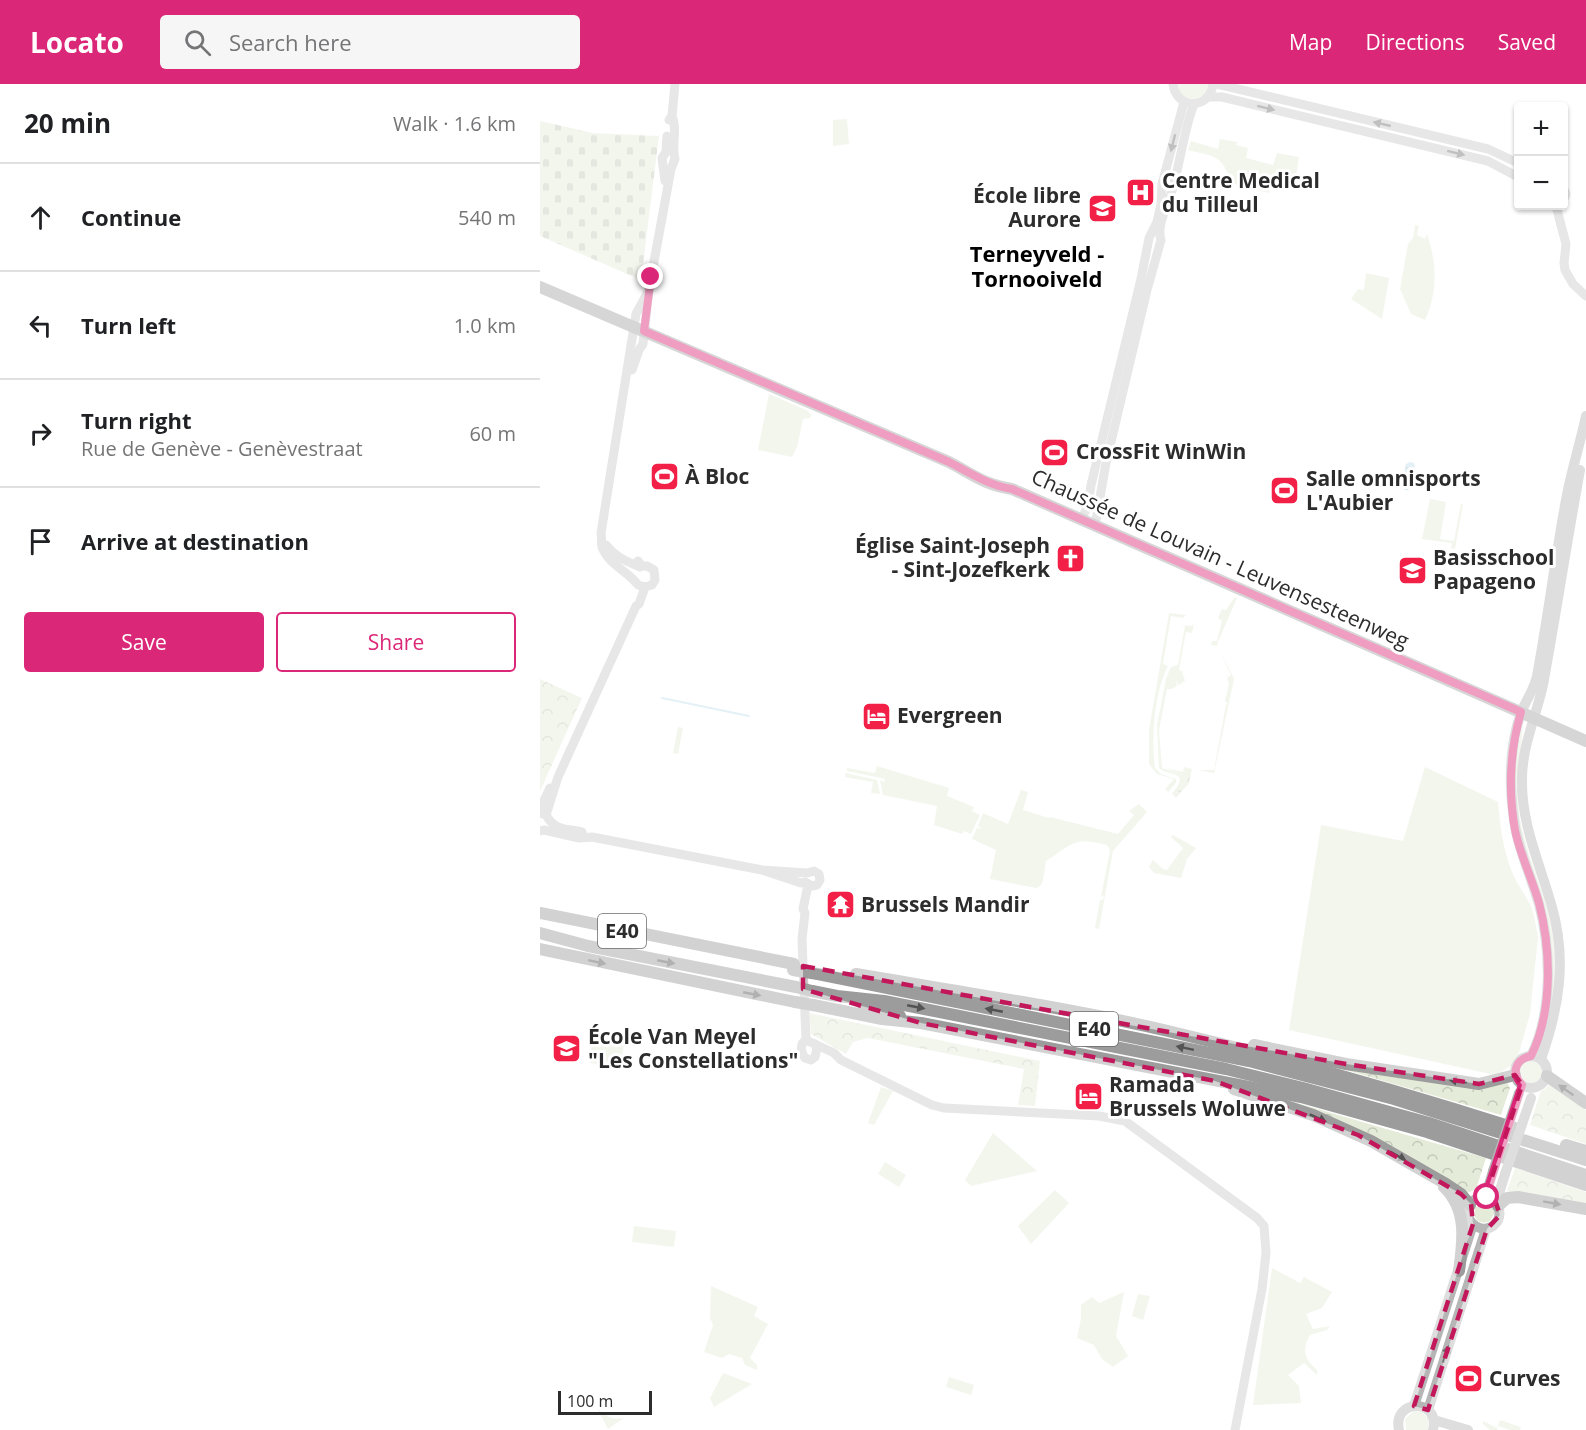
<!DOCTYPE html>
<meta charset="utf-8">
<style>
:root{--surface:#fff;--page:#f6f6f6;--text:#202124;--muted:#757577;--line:#e0e0e0;--accent:#db2777}
body{margin:0;font-family:"Open Sans",sans-serif;background:var(--page);color:var(--text)}
.controls{position:absolute;right:18px;top:18px;display:grid;overflow:hidden;border-radius:6px;box-shadow:0 2px 4px #0004}
.controls button{width:54px;height:54px;display:grid;place-items:center;padding:0;border:0;border-bottom:2px solid var(--line);background:var(--surface);color:var(--text);font:30px sans-serif}
.scale{position:absolute;left:18px;bottom:15px;width:94px;box-sizing:border-box;padding-left:6px;border:3px solid #2c2c2c;border-top:0;font-size:16px;line-height:21px;white-space:nowrap;color:#2c2c2c;-webkit-text-stroke:4px #fff;paint-order:stroke}
.stop{position:absolute;width:18px;height:18px;margin:-14px;border:4px solid #db2777;border-radius:50%;background:#fff}
.stop.end{background:#db2777;border-color:#fff;box-shadow:0 2px 6px #0008}
.list{margin:0;padding:0;list-style:none}
h2{display:flex;justify-content:space-between;align-items:center;height:78px;margin:0;padding:0 24px;font-size:26px}
h2 small{font-size:20px;font-weight:400;color:var(--muted)}
.list li{display:grid;grid-template-columns:39px 1fr auto;gap:18px;align-items:center;box-sizing:border-box;height:108px;padding:0 24px;border-top:2px solid var(--line)}
.list b{display:block;font-size:22px;white-space:nowrap}
.list p{margin:0;font-size:20px;white-space:nowrap;color:var(--muted)}
.list em{font-size:20px;font-style:normal;color:var(--muted)}
.actions{display:flex;gap:12px;padding:18px 24px}
.actions a{flex:1;padding:14px 0;border:2px solid var(--accent);border-radius:6px;text-align:center;font-size:21px;color:var(--accent)}
.actions .main{background:var(--accent);color:#fff}
.icon{flex:none;width:33px;height:33px;fill:none;stroke:currentColor;stroke-width:2;stroke-linecap:round;stroke-linejoin:round}
.map{position:relative;flex:none;width:1046px;height:1346px;overflow:hidden}
header{display:flex;align-items:center;gap:36px;box-sizing:border-box;height:84px;padding:0 30px;background:var(--accent);color:#fff}
header strong{font-size:28px}
nav{display:flex;gap:33px;margin-inline-start:auto;font-size:21px}
.search{width:420px;height:54px;background:var(--page);display:flex;align-items:center;gap:15px;box-sizing:border-box;padding:0 21px;border-radius:6px;color:var(--muted);font-size:22px}
main{display:flex}
aside{flex:1;background:var(--surface)}
.map>svg:first-child{display:block}
.green{fill:#e4ebd8}
.forest{fill:url(#forest-crowns)}
.cemetery{fill:url(#cemetery-stones)}
.water{fill:url(#water-ripples)}
.lines{fill:none;stroke-linecap:round;stroke-linejoin:round}
.stream{stroke:#c2e1ed;stroke-width:2}
.tertiary{stroke:#c9c9c9;stroke-width:9}
.secondary{stroke:#b6b6b6;stroke-width:10}
.primary{stroke:#a4a4a4;stroke-width:12}
.trunk{stroke:#9c9c9c;stroke-width:12}
.secondary-bridge{stroke:#b6b6b6;stroke-width:10}
.trunk-bridge{stroke:#9c9c9c;stroke-width:12}
.oneway{fill:#737373}
.oneway2{fill:#535353}
.oneway3{fill:#6a6a6a}
.route{stroke:#db2777;stroke-width:8}
.marked{fill:none;stroke:#c2185b;stroke-width:4.5;stroke-dasharray:12 8;stroke-linejoin:round}
.labels{text-anchor:middle;stroke-width:6;stroke-linejoin:round;paint-order:stroke}
.shield{fill:#fff;stroke:#6b6b6b;stroke-width:1.5}
.shield-label{font-size:20px;font-weight:bold;fill:#2c2c2c}
.poi-label{font-size:21px;font-weight:bold;fill:#2c2c2c;stroke:#fff;text-anchor:start}
.street-label{font-size:21px;fill:#2c2c2c;stroke:#fff}
.neighbourhood-label{font-size:22px;font-weight:bold;fill:#000;stroke:#fff}
</style>
<header>
<strong>Locato</strong>
<div class="search"><svg class="icon" aria-label="search" viewBox="0 0 24 24"><circle cx="10" cy="10" r="6"/><path d="M15 15l6 6"/></svg>Search here</div>
<nav><a>Map</a><a>Directions</a><a>Saved</a></nav>
</header>
<main>
<aside>
<h2>20 min<small>Walk · 1.6 km</small></h2>
<ul class="list">
<li><svg class="icon" aria-label="ahead" viewBox="0 0 24 24"><path d="M12 20V5M6 11l6-6 6 6"/></svg><div><b>Continue</b></div><em>540 m</em></li>
<li><svg class="icon" aria-label="left" viewBox="0 0 24 24"><path d="M17 20v-9H6M10 6l-5 5 5 5"/></svg><div><b>Turn left</b></div><em>1.0 km</em></li>
<li><svg class="icon" aria-label="right" viewBox="0 0 24 24"><path d="M7 20v-9h11M14 6l5 5-5 5"/></svg><div><b>Turn right</b><p>Rue de Genève - Genèvestraat</p></div><em>60 m</em></li>
<li><svg class="icon" aria-label="arrive" viewBox="0 0 24 24"><path d="M6 21V4h12l-3 4 3 4H6"/></svg><div><b>Arrive at destination</b></div></li>
</ul>
<div class="actions"><a class="main">Save</a><a>Share</a></div>
</aside>
<div class="map">
<svg width="1046" height="1346" viewBox="0 0 1046 1346">
<defs>
<pattern id="forest-crowns" width="20" height="18" patternUnits="userSpaceOnUse" patternTransform="scale(1.5)"><rect width="20" height="18" fill="#e4ebd8"/><path d="M2 6a3 3 0 1 1 6 0M12 15a3 3 0 1 1 6 0" fill="none" stroke="#c4caba"/></pattern>
<pattern id="cemetery-stones" width="16" height="16" patternUnits="userSpaceOnUse" patternTransform="scale(1.5)"><rect width="16" height="16" fill="#e4ebd8"/><path d="M2 7V4a2 2 0 0 1 4 0v3zM10 15v-3a2 2 0 0 1 4 0v3z" fill="#c4caba"/></pattern>
<pattern id="water-ripples" width="26" height="14" patternUnits="userSpaceOnUse" patternTransform="scale(1.5)"><rect width="26" height="14" fill="#c2e1ed"/><path d="M2 4q2-2 4 0t4 0M15 11q2-2 4 0t4 0" fill="none" stroke="#a7c1cb"/></pattern>
</defs>
<rect width="100%" height="100%" fill="#fff"/>
<g class="green">
<path d="M 637,0 L 669,0 C 666,16 654,17 641,12 Z"/>
<path d="M 307,35 L 309,60 L 293,62 L 293,36 Z"/>
<path d="M 680,55 L 697,58 L 696,61 L 708,64 L 706,74 L 733,81 L 737,69 L 759,73 L 755,100 L 740,89 L 728,109 L 691,99 C 682,70 675,73 648,66 L 651,57 L 678,65 Z"/>
<path d="M 875,141 L 879,142 L 877,151 L 885,155 L 887,150 C 897,179 898,208 885,236 L 871,230 L 860,205 L 868,160 L 873,154 Z"/>
<path d="M 826,189 L 849,194 L 842,235 L 811,215 L 818,205 L 824,206 Z"/>
<path d="M 229,310 L 268,327 L 271,331 L 270,334 L 263,335 L 257,363 L 252,373 L 218,366 Z"/>
<path d="M 890,415 L 906,418 L 900,455 L 914,457 L 921,420 L 923,420 L 915,465 L 911,464 L 912,459 L 882,455 Z"/>
<path d="M 695,513 L 697,514 L 677,560 L 694,595 L 674,689 L 658,686 L 674,686 L 686,621 L 688,620 L 685,617 L 689,600 L 687,594 L 691,591 L 678,562 L 671,561 L 672,557 L 677,557 L 682,537 L 678,534 L 682,525 L 686,526 Z"/>
<path d="M 629,529 L 646,531 L 643,534 L 631,532 L 623,580 L 628,582 C 614,609 611,654 615,684 L 621,690 L 636,695 L 636,699 L 628,708 L 625,705 L 634,695 L 617,690 L 609,680 L 609,646 Z"/>
<path d="M 654,539 L 652,549 L 646,548 L 639,586 L 642,587 L 645,597 L 639,601 L 636,597 L 637,602 L 632,605 L 627,605 L 619,646 L 622,684 L 640,690 L 645,697 L 634,712 L 632,710 L 639,700 L 640,694 C 635,688 625,690 619,684 L 617,641 L 626,595 L 631,583 L 638,581 L 645,542 L 640,541 L 652,542 Z"/>
<path d="M 983,639 C 981,673 974,705 981,740 C 987,770 1000,798 1008,827 C 1017,861 1015,894 1011,928 L 1011,896 L 982,762 L 974,705 L 977,666 Z"/>
<path d="M 138,643 L 143,644 L 138,670 L 133,669 Z"/>
<path d="M 337,682 L 409,704 L 407,712 L 434,723 L 432,727 L 440,731 L 431,750 L 424,747 L 422,750 L 394,741 L 397,722 L 343,711 L 340,696 L 344,698 L 345,695 L 307,687 L 307,684 L 335,689 Z"/>
<path d="M 885,683 L 958,718 C 960,742 963,765 972,788 C 977,801 987,812 992,825 C 995,834 996,844 998,853 L 990,930 L 976,979 L 955,991 L 749,946 L 781,741 L 863,757 Z"/>
<path d="M 306,689 L 337,696 L 340,710 L 331,709 L 333,698 L 305,693 Z"/>
<path d="M 481,706 L 488,708 L 483,726 L 509,734 L 510,733 L 578,750 L 594,731 L 589,727 L 599,720 L 607,728 L 573,767 L 559,845 L 555,844 L 560,816 L 563,816 L 564,811 L 561,813 L 570,766 L 567,761 C 533,753 534,759 506,777 L 502,799 L 497,804 L 450,795 L 456,766 L 432,755 L 437,744 L 442,745 L 438,742 L 443,729 L 468,740 Z"/>
<path d="M 633,751 L 656,764 L 647,775 L 641,794 L 614,789 L 609,783 L 613,776 L 623,785 L 627,786 L 643,764 L 631,753 Z"/>
<path d="M 53,945 L 85,949 L 81,983 L 50,979 Z"/>
<circle cx="991" cy="988" r="11"/>
<path d="M 341,1003 L 353,1007 L 334,1041 L 328,1039 Z"/>
<path d="M 453,1049 L 497,1087 L 431,1102 L 425,1096 Z"/>
<path d="M 345,1078 L 366,1091 L 359,1103 L 338,1090 Z"/>
<path d="M 515,1106 L 529,1119 L 491,1160 L 478,1142 Z"/>
<path d="M 943,1118 L 952,1122 L 955,1128 L 950,1137 C 940,1142 932,1135 935,1124 Z"/>
<path d="M 94,1142 L 136,1147 L 134,1163 L 92,1158 Z"/>
<path d="M 732,1184 L 760,1199 L 764,1193 L 792,1208 L 782,1224 L 766,1230 L 773,1245 L 790,1242 L 787,1246 L 770,1251 C 761,1266 765,1275 777,1286 L 777,1291 L 764,1279 L 748,1291 L 759,1302 L 761,1319 L 713,1321 Z"/>
<path d="M 171,1202 L 218,1223 L 214,1232 L 228,1240 L 210,1274 L 217,1281 L 217,1286 L 205,1281 L 202,1274 L 189,1270 L 182,1274 L 164,1268 L 173,1241 L 170,1234 Z"/>
<path d="M 584,1208 L 576,1252 L 588,1272 L 573,1283 L 562,1275 L 554,1261 L 537,1254 L 541,1235 L 541,1221 L 552,1213 L 559,1219 Z"/>
<path d="M 598,1210 L 610,1212 L 603,1236 L 592,1232 Z"/>
<path d="M 183,1289 L 212,1300 L 174,1323 L 170,1314 Z"/>
<path d="M 409,1293 L 434,1301 L 431,1311 L 406,1303 Z"/>
<path d="M 57,1324 C 64,1331 73,1337 84,1334 L 68,1345 Z"/>
<path d="M 874,1327 L 882,1328 L 888,1334 L 888,1346 L 866,1346 L 865,1335 Z"/>
<path d="M 960,1336 L 981,1343 L 980,1346 L 970,1346 L 958,1342 L 957,1346 L 950,1346 L 943,1340 L 943,1337 L 957,1344 Z"/>
</g>
<g class="forest">
<path d="M 0,595 L 42,614 L 0,707 Z"/>
<path d="M 644,683 L 652,685 L 649,699 L 636,714 L 634,712 L 645,697 L 640,690 L 625,684 L 643,688 Z"/>
<path d="M 498,786 L 505,786 L 502,799 L 497,804 L 461,797 L 461,794 L 470,796 L 476,791 L 479,796 L 487,800 L 490,794 L 497,790 Z"/>
<path d="M 269,929 L 500,977 L 495,1022 L 478,1021 L 484,985 L 328,954 L 313,958 L 306,970 L 271,950 Z"/>
<path d="M 775,977 L 967,998 L 970,1004 L 961,1031 Z"/>
<path d="M 1009,1001 L 1046,1026 L 1046,1060 L 990,1041 L 1000,1009 Z"/>
<path d="M 740,1014 L 946,1074 L 936,1105 L 925,1110 Z"/>
<path d="M 975,1084 L 1046,1108 L 1046,1122 L 967,1107 Z"/>
</g>
<path class="cemetery" d="M 0,37 L 53,49 L 119,52 L 101,196 L 0,152 Z"/>
<path class="water" d="M 870,378 L 874,379 C 877,386 873,401 868,406 L 864,406 L 861,401 L 866,380 Z"/>
<g class="lines">
<path class="stream" d="M 122,614 L 209,632"/>
<g class="tertiary">
<path d="M 633,0 C 636,26 670,26 673,0"/>
<path d="M 677,0 L 948,65 L 978,79"/>
<path d="M 669,13 L 682,13 L 948,77 L 978,93"/>
<path d="M 129,36 L 132,32 L 135,0"/>
<path d="M 125,97 L 122,74 L 126,68 L 127,52"/>
<path d="M 1023,103 L 1026,110 L 1023,117"/>
<path d="M 1016,122 L 1026,160 L 1024,179 L 1025,186 L 1033,200 L 1046,212"/>
<path d="M 92,286 L 99,266 L 103,260 L 109,205 L 131,85 L 135,75 C 131,62 138,45 132,32"/>
<path d="M 541,437 L 548,421 L 551,401 L 601,195 L 609,154 L 617,138 L 621,120 L 622,100 L 644,18"/>
<path d="M 555,442 L 566,379 L 607,206 L 621,156 C 616,141 628,122 632,107 C 640,80 644,45 654,20"/>
<path d="M 66,461 C 75,473 86,477 100,483"/>
<path d="M 105,503 L 98,501 C 88,487 69,481 62,463 C 61,458 62,454 61,449 L 96,230 L 109,206"/>
<path d="M 0,725 L 10,704"/>
<path d="M 0,729 L 6,731 C 15,747 25,744 42,748"/>
<path d="M 6,731 L 18,693 L 96,522 L 99,520 L 105,503 L 112,501 L 115,496 L 114,486 L 107,482 L 102,482 L 98,477"/>
<path d="M 0,747 L 4,746 L 39,754 L 52,753 L 222,786 L 267,789 L 274,787 L 279,790 L 280,796 L 277,801 L 272,802 L 265,798 L 261,799 L 222,786"/>
<path d="M 268,801 L 263,825 L 265,829 L 262,855 L 266,956 C 259,960 261,968 265,974 L 271,976 L 275,973 L 277,964 L 275,960"/>
<path d="M 266,956 L 294,969 L 301,976 L 392,1021 L 404,1024 L 559,1032 L 585,1037 L 717,1134 L 724,1142 L 726,1169 L 722,1205 L 695,1346"/>
</g>
<g class="secondary">
<circle cx="991" cy="988" r="16"/>
<path d="M 991,972 C 1013,928 1011,866 999,820 C 990,789 976,761 973,728 C 969,697 970,659 981,629 C 986,616 994,606 997,592 C 1008,533 1015,475 1026,416 C 1031,388 1040,360 1046,332"/>
<path d="M 1001,975 C 1019,924 1027,876 1012,823 C 1000,780 981,740 982,695 C 982,662 996,633 1003,601 C 1016,530 1027,457 1040,386"/>
<path d="M 942,1113 L 954,1117 C 961,1124 962,1135 953,1142 C 950,1144 944,1146 940,1144 C 928,1141 924,1126 933,1117 C 937,1113 941,1114 945,1109 C 949,1103 951,1094 953,1087"/>
<path d="M 956,1119 L 965,1090"/>
<path d="M 874,1322 L 933,1140"/>
<path d="M 888,1326 L 946,1145"/>
<path d="M 894,1336 L 928,1346"/>
<path d="M 859,1346 C 852,1314 901,1314 893,1346"/>
</g>
<path class="primary" d="M 0,203 L 409,378 C 432,390 444,401 472,405 L 1046,657"/>
<g class="trunk">
<path d="M 0,829 L 254,880"/>
<path d="M 0,849 L 48,862 L 256,903"/>
<path d="M 0,865 L 255,918"/>
<path d="M 278,890 L 709,977 L 854,1015 L 1046,1076"/>
<path d="M 316,890 C 420,908 525,923 628,947 C 747,975 863,1008 978,1045"/>
<path d="M 272,907 L 297,912 L 344,917 L 686,985 L 763,1004 L 889,1039 L 1046,1091"/>
<path d="M 322,920 L 360,932"/>
<path d="M 273,921 L 342,935 L 381,939 L 761,1013 L 887,1048 L 1046,1101"/>
<path d="M 714,961 L 806,980 L 939,1000 L 975,991"/>
<path d="M 1007,992 L 1046,1019"/>
<path d="M 694,1005 L 773,1031 L 831,1057 L 906,1100 L 921,1110 L 930,1121"/>
<path d="M 1026,1061 L 1046,1067"/>
<path d="M 904,1103 C 928,1126 923,1158 919,1187"/>
<path d="M 958,1122 L 967,1114 L 978,1113 L 1046,1125"/>
</g>
<g class="secondary-bridge">
<path d="M 953,1087 L 979,1009"/>
<path d="M 965,1090 L 991,1014"/>
</g>
<g class="trunk-bridge">
<path d="M 253,886 L 278,890"/>
<path d="M 256,903 L 272,907"/>
<path d="M 255,918 L 273,921"/>
</g>
</g>
<defs><path id="oneway-solid" d="M-6-.8H1V-3.2L6.5 0L1 3.2V.8H-6Z" transform="scale(1.5)"/></defs>
<g class="oneway">
<use href="#oneway-solid" transform="translate(726 24) rotate(14)"/>
<use href="#oneway-solid" transform="translate(842 40) rotate(-167)"/>
<use href="#oneway-solid" transform="translate(633 59) rotate(104)"/>
<use href="#oneway-solid" transform="translate(916 69) rotate(14)"/>
</g>
<g class="oneway2">
<use href="#oneway-solid" transform="translate(57 878) rotate(12)"/>
<use href="#oneway-solid" transform="translate(126 878) rotate(11)"/>
<use href="#oneway-solid" transform="translate(212 910) rotate(11)"/>
<use href="#oneway-solid" transform="translate(376 923) rotate(11)"/>
<use href="#oneway-solid" transform="translate(454 926) rotate(-169)"/>
<use href="#oneway-solid" transform="translate(645 964) rotate(-168)"/>
<use href="#oneway-solid" transform="translate(918 997) rotate(-172)"/>
<use href="#oneway-solid" transform="translate(1026 1006) rotate(-145)"/>
<use href="#oneway-solid" transform="translate(778 1034) rotate(24)"/>
<use href="#oneway-solid" transform="translate(858 1072) rotate(29)"/>
<use href="#oneway-solid" transform="translate(1012 1119) rotate(10)"/>
</g>
<use class="oneway3" href="#oneway-solid" transform="translate(906 1270) rotate(-72)"/>
<g class="lines">
<path class="route" d="M 111,193 L 104,247 L 409,378 C 430,389 448,401 472,405 L 981,628 C 970,666 968,706 975,746 C 980,771 992,794 999,819 C 1011,865 1013,928 991,972 C 975,975 971,989 982,1001 L 948,1104 L 942,1113 L 947,1113"/>
</g>
<path d="M0 0H1046V1346H0ZM 263,882 L 806,980 L 939,1000 L 975,991 L 982,1001 L 946,1111 L 956,1119 L 960,1131 L 947,1145 L 888,1326 L 874,1322 L 933,1140 L 931,1120 L 921,1110 L 818,1051 L 675,997 L 381,939 L 263,905 Z" fill="#fff" fill-opacity=".55" fill-rule="evenodd"/>
<path class="marked" d="M 263,882 L 806,980 L 939,1000 L 975,991 L 982,1001 L 946,1111 L 956,1119 L 960,1131 L 947,1145 L 888,1326 L 874,1322 L 933,1140 L 931,1120 L 921,1110 L 818,1051 L 675,997 L 381,939 L 263,905 Z"/>
<defs>
<symbol id="hospital-square" viewBox="-11 -11 22 22"><rect x="-9" y="-9" width="18" height="18" rx="4" fill="#f21f46" stroke="#fff"/><path d="M-5-5h3v3.5h4V-5h3V5h-3V1.5h-4V5h-3Z" fill="#fff"/></symbol>
<symbol id="school-square" viewBox="-11 -11 22 22"><rect x="-9" y="-9" width="18" height="18" rx="4" fill="#f21f46" stroke="#fff"/><path d="M0-5L7-2L0 1L-7-2ZM-4 1L0 2.5L4 1V4Q0 6-4 4Z" fill="#fff"/></symbol>
<symbol id="stadium-square" viewBox="-11 -11 22 22"><rect x="-9" y="-9" width="18" height="18" rx="4" fill="#f21f46" stroke="#fff"/><path d="M0-5a6.5 5 0 1 0 0 10a6.5 5 0 1 0 0-10ZM-3.5-1.8h7v3.6h-7Z" fill="#fff"/></symbol>
<symbol id="church-square" viewBox="-11 -11 22 22"><rect x="-9" y="-9" width="18" height="18" rx="4" fill="#f21f46" stroke="#fff"/><path d="M-1.2-6h2.4v3.5h3.3v2.4h-3.3V6h-2.4V-.1h-3.3v-2.4h3.3Z" fill="#fff"/></symbol>
<symbol id="hotel-square" viewBox="-11 -11 22 22"><rect x="-9" y="-9" width="18" height="18" rx="4" fill="#f21f46" stroke="#fff"/><path d="M-6-4.5h1.5V1H6V5H4.5V3h-9V5H-6ZM-4 0a1.8 1.8 0 1 1 3.6 0ZM.5 0V-2.5h3Q6-2.5 6 0Z" fill="#fff"/></symbol>
<symbol id="temple-square" viewBox="-11 -11 22 22"><rect x="-9" y="-9" width="18" height="18" rx="4" fill="#f21f46" stroke="#fff"/><path d="M0-6L5-2H3V0L6.5 2.5H4V6H1.5V3h-3V6H-4V2.5H-6.5L-3 0V-2H-5Z" fill="#fff"/></symbol>
</defs>
<g fill-rule="evenodd">
<use href="#hospital-square" x="584" y="92" width="33" height="33"/>
<use href="#school-square" x="546" y="108" width="33" height="33"/>
<use href="#stadium-square" x="498" y="352" width="33" height="33"/>
<use href="#stadium-square" x="108" y="376" width="33" height="33"/>
<use href="#stadium-square" x="728" y="390" width="33" height="33"/>
<use href="#church-square" x="514" y="458" width="33" height="33"/>
<use href="#school-square" x="856" y="470" width="33" height="33"/>
<use href="#hotel-square" x="320" y="616" width="33" height="33"/>
<use href="#temple-square" x="284" y="804" width="33" height="33"/>
<use href="#school-square" x="10" y="948" width="33" height="33"/>
<use href="#hotel-square" x="532" y="996" width="33" height="33"/>
<use href="#stadium-square" x="912" y="1278" width="33" height="33"/>
</g>
<g class="labels">
<g class="shield">
<rect x="58" y="830" width="48" height="34" rx="4.5"/>
<rect x="530" y="928" width="48" height="34" rx="4.5"/>
</g>
<g class="shield-label">
<text x="82" y="854">E40</text>
<text x="554" y="952">E40</text>
</g>
<g class="poi-label">
<text x="622" y="104">Centre Medical<tspan x="622" dy="24">du Tilleul</tspan></text>
<text x="541" y="119" text-anchor="end">École libre<tspan x="541" dy="24">Aurore</tspan></text>
<text x="536" y="375">CrossFit WinWin</text>
<text x="145" y="400">À Bloc</text>
<text x="766" y="402">Salle omnisports<tspan x="766" dy="24">L'Aubier</tspan></text>
<text x="510" y="469" text-anchor="end">Église Saint-Joseph<tspan x="510" dy="24">- Sint-Jozefkerk</tspan></text>
<text x="893" y="481">Basisschool<tspan x="893" dy="24">Papageno</tspan></text>
<text x="357" y="639">Evergreen</text>
<text x="321" y="828">Brussels Mandir</text>
<text x="48" y="960">École Van Meyel<tspan x="48" dy="24">"Les Constellations"</tspan></text>
<text x="569" y="1008">Ramada<tspan x="569" dy="24">Brussels Woluwe</tspan></text>
<text x="949" y="1302">Curves</text>
</g>
<g class="street-label">
<text transform="translate(680 475) rotate(24)" y="7">Chaussée de Louvain - Leuvensesteenweg</text>
</g>
<g class="neighbourhood-label">
<text x="497" y="178">Terneyveld -<tspan x="497" dy="25">Tornooiveld</tspan></text>
</g>
</g>
</svg>
<div class="controls">
<button>+</button>
<button>−</button>
</div>
<div class="scale">100 m</div>
<div class="stop" style="left:947px;top:1113px"></div>
<div class="stop end" style="left:111px;top:193px"></div>
</div>
</main>
